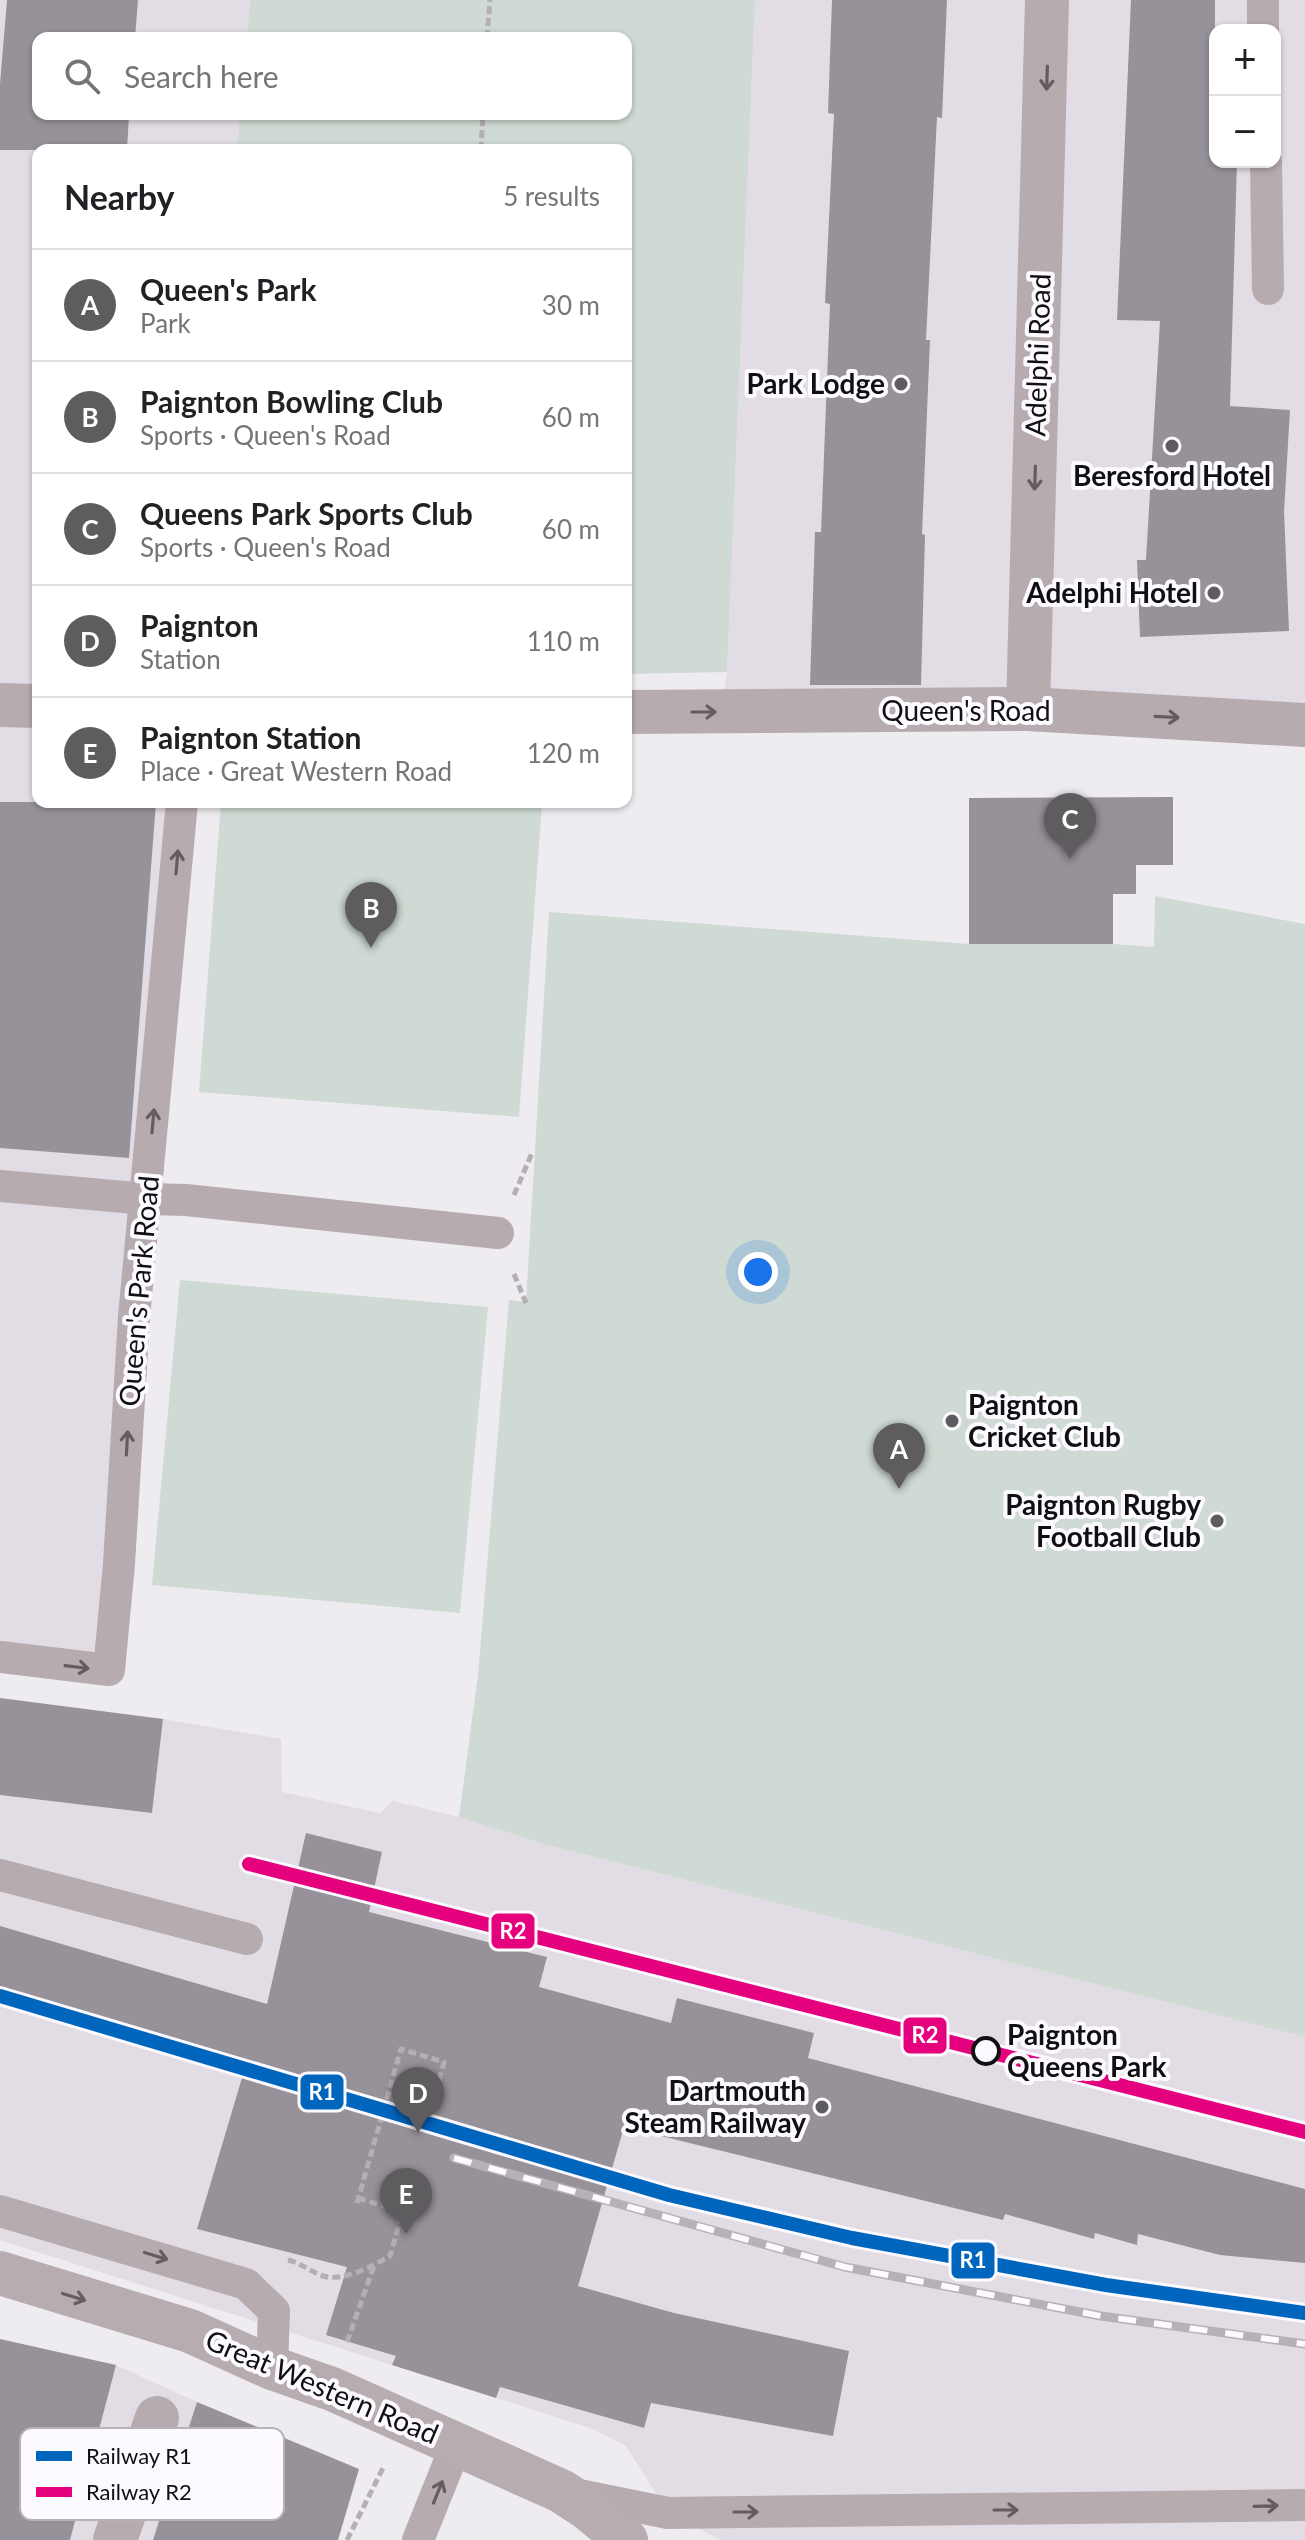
<!DOCTYPE html>
<meta charset="utf-8">
<style>
:root{--surface:#fff;--page:#f6f6f6;--text:#202124;--muted:#757577;--line:#e0e0e0;--accent:#5e5c5f}
body{margin:0;font-family:Lato,sans-serif;background:var(--page);color:var(--text)}
.controls{position:absolute;right:24px;top:24px;display:grid;overflow:hidden;border-radius:16px;box-shadow:0 2px 6px #0004}
.controls button{width:72px;height:72px;display:grid;place-items:center;padding:0;border:0;border-bottom:2px solid var(--line);background:var(--surface);color:var(--text);font:40px sans-serif}
.you{position:absolute;left:758px;top:1272px;width:28px;height:28px;margin:-20px;border:6px solid #fff;border-radius:50%;background:#1a73e8;box-shadow:0 0 0 12px #1a73e833}
.badge{display:grid;place-items:center;width:52px;height:52px;border-radius:50%;background:var(--accent);color:#fff;font-size:26px;font-weight:700}
.pin{position:absolute;translate:-50% -66px;filter:drop-shadow(0 2px 4px #0008)}
.pin::after{content:'';position:absolute;top:42px;width:28px;height:24px;background:inherit;clip-path:polygon(0 0,100% 0,50% 100%)}
.list{margin:0;padding:0;list-style:none}
h2{display:flex;justify-content:space-between;align-items:center;height:104px;margin:0;padding:0 32px;font-size:34px}
h2 small{font-size:26px;font-weight:400;color:var(--muted)}
.list li{display:grid;grid-template-columns:52px 1fr auto;gap:24px;align-items:center;box-sizing:border-box;height:112px;padding:0 32px;border-top:2px solid var(--line)}
.list b{display:block;font-size:30px;white-space:nowrap}
.list p{margin:0;font-size:26px;white-space:nowrap;color:var(--muted)}
.list em{font-size:26px;font-style:normal;color:var(--muted)}
.icon{flex:none;width:44px;height:44px;fill:none;stroke:currentColor;stroke-width:2;stroke-linecap:round;stroke-linejoin:round}
.map{position:relative;flex:none;width:1305px;height:2540px;overflow:hidden}
.search{position:absolute;background:var(--surface);box-shadow:0 2px 6px #0004;left:32px;top:32px;width:600px;height:88px;display:flex;align-items:center;gap:20px;box-sizing:border-box;padding:0 28px;border-radius:16px;color:var(--muted);font-size:30px}
.panel{position:absolute;background:var(--surface);box-shadow:0 2px 6px #0004;left:32px;top:144px;width:600px;height:664px;border-radius:16px}
.map>svg:first-child{display:block}
.built{fill:#e2dce5;fill-rule:evenodd}
.green{fill:#cedad3}
.building{fill:#97929a}
.lines{fill:none;stroke-linecap:round;stroke-linejoin:round}
.path{stroke:#b5afb1;stroke-width:5;stroke-dasharray:8 4;stroke-linecap:butt}
.lane{stroke:#b6abae;stroke-width:32}
.street{stroke:#b6abae;stroke-width:44}
.primary{stroke:#b7acb0;stroke-width:44}
.rail-casing{stroke:#b7b0b4;stroke-width:9}
.rail{stroke:#fcf9ff;stroke-width:6;stroke-dasharray:18;stroke-linecap:butt}
.rail-1-casing{stroke:#fcf9ff;stroke-width:20}
.rail-2-casing{stroke:#fcf9ff;stroke-width:20}
.rail-1{stroke:#0065bd;stroke-width:14}
.rail-2{stroke:#e5007d;stroke-width:14}
.oneway{stroke:#635d60}
.oneway2{stroke:#645e60}
.poi-dot{fill:#5e5c5f;stroke:#fcf9ff;stroke-width:3}
.stop-dot{fill:#fcf9ff;stroke:#100f11;stroke-width:4}
.labels{text-anchor:middle;stroke-width:8;stroke-linejoin:round;paint-order:stroke}
.street-label{font-size:28px;fill:#100f11;stroke:#fcf9ff}
.poi-label{font-size:28px;font-weight:bold;fill:#100f11;stroke:#fcf9ff;text-anchor:end}
.stop-label{font-size:28px;font-weight:bold;fill:#100f11;stroke:#fcf9ff;text-anchor:start}
.key{fill:#fcf9ff;stroke:#b5b3b8;stroke-width:2}
.key-label{font-size:22px;fill:#100f11}
.line-badge{stroke:#fcf9ff;stroke-width:3}
.badge-label{font-size:22px;text-anchor:middle;font-weight:bold;fill:#fff}
</style>
<div class="map">
<svg width="1305" height="2540" viewBox="0 0 1305 2540">
<rect width="100%" height="100%" fill="#eeecf0"/>
<g class="built">
<path d="M 0,0 L 250,0 L 247,38 L 38,38 L 38,114 L 240,114 L 237,150 L 38,150 L 38,802 L 182,802 L 109,1670 L 0,1657 Z"/>
<path d="M 755,0 L 1305,0 L 1305,725 L 721,712 L 727,672 ZM 1215,30 L 1275,30 L 1275,162 L 1215,162 Z"/>
<path d="M 163,1719 L 281,1739 L 282,1792 L 380,1813 L 393,1801 L 459,1817 L 544,1844 L 1305,2037 L 1305,2540 L 721,2540 L 668,2513 L 626,2446 L 590,2428 L 0,2240 L 0,1795 L 152,1813 Z"/>
<path d="M 0,2339 L 118,2366 L 197,2402 L 334,2458 L 307,2540 L 0,2540 Z"/>
</g>
<g class="green">
<path d="M 250,0 L 755,0 L 727,672 L 626,674 L 626,150 L 237,150 L 240,114 L 626,114 L 626,38 L 247,38 Z"/>
<path d="M 221,802 L 542,804 L 519,1117 L 199,1092 Z"/>
<path d="M 1155,896 L 1305,924 L 1305,2037 L 544,1844 L 459,1817 L 478,1675 L 509,1300 L 526,1302 L 549,912 L 969,944 L 1113,944 L 1154,947 Z"/>
<path d="M 180,1280 L 488,1307 L 460,1613 L 152,1585 Z"/>
</g>
<g class="building">
<path d="M 7,0 L 138,0 L 135,38 L 38,38 L 38,114 L 129,114 L 127,150 L 0,150 L 0,84 Z"/>
<path d="M 832,0 L 947,0 L 942,118 L 937,117 L 926,340 L 930,340 L 922,534 L 925,535 L 921,685 L 810,685 L 815,532 L 821,532 L 830,304 L 825,303 L 834,114 L 828,113 Z"/>
<path d="M 1131,0 L 1215,0 L 1215,162 L 1237,162 L 1230,406 L 1290,410 L 1284,512 L 1289,631 L 1140,637 L 1137,560 L 1146,560 L 1160,321 L 1117,320 Z"/>
<path d="M 1173,797 L 1173,865 L 1136,865 L 1136,894 L 1113,894 L 1113,944 L 969,944 L 969,798 Z"/>
<path d="M 0,802 L 156,802 L 129,1158 L 0,1148 Z"/>
<path d="M 0,1698 L 163,1719 L 152,1813 L 0,1795 Z"/>
<path d="M 306,1833 L 382,1852 L 369,1912 L 547,1957 L 539,1987 L 671,2023 L 677,1998 L 814,2033 L 808,2058 L 1305,2189 L 1305,2263 L 1220,2255 L 1138,2234 L 1137,2245 L 1095,2233 L 1094,2239 L 1005,2214 L 1003,2220 L 624,2127 L 578,2286 L 674,2313 L 849,2351 L 833,2436 L 651,2403 L 644,2428 L 500,2387 L 496,2398 L 392,2365 L 396,2356 L 326,2335 L 347,2267 L 197,2229 L 247,2061 L 0,1989 L 0,1926 L 267,2004 Z"/>
<path d="M 0,2339 L 116,2365 L 70,2540 L 0,2540 Z"/>
<path d="M 197,2402 L 359,2469 L 338,2540 L 153,2540 Z"/>
</g>
<g class="lines">
<g class="path">
<path d="M 487,38 L 490,0"/>
<path d="M 481,150 L 483,114"/>
<path d="M 514,1195 L 532,1153"/>
<path d="M 514,1274 L 526,1303"/>
<path d="M 358,2198 L 402,2212"/>
<path d="M 357,2203 L 401,2049 L 444,2062 L 431,2111"/>
<path d="M 288,2260 C 301,2263 311,2272 323,2276 C 343,2282 373,2266 390,2256 L 416,2167"/>
<path d="M 347,2342 L 374,2266"/>
<path d="M 347,2540 L 384,2466"/>
</g>
<g class="lane">
<path d="M 1263,0 L 1263,30"/>
<path d="M 1266,162 L 1268,289"/>
<path d="M 0,1186 L 147,1199 L 186,1200 L 498,1233"/>
<path d="M 0,1657 L 109,1670 L 119,1564 L 134,1317 L 182,802"/>
<path d="M 0,1875 L 247,1939"/>
<path d="M 0,2211 L 246,2284 L 274,2311 L 272,2368"/>
<path d="M 574,2494 L 668,2513 L 1305,2505"/>
<path d="M 418,2540 L 457,2443"/>
</g>
<g class="street">
<path d="M 0,705 L 38,706"/>
<path d="M 1028,709 L 1047,0"/>
<path d="M 626,712 L 1028,709 L 1305,725"/>
<path d="M 115,2540 L 157,2418"/>
</g>
<path class="primary" d="M 0,2273 L 190,2331 L 272,2368 L 332,2389 L 561,2491 L 587,2508 L 626,2540"/>
<defs>
<g id="rail">
<path d="M 249,1864 L 1305,2132"/>
<path d="M 463,2133 L 669,2195 L 852,2238 L 1106,2285 L 1305,2313"/>
<path d="M 454,2158 L 845,2267 L 1101,2316 L 1305,2344"/>
</g>
</defs>
<use href="#rail" class="rail-casing"/>
<use href="#rail" class="rail"/>
<defs>
<path id="rail-1" d="M 0,1996 L 669,2195 L 852,2238 L 1106,2285 L 1305,2313"/>
<path id="rail-2" d="M 249,1864 L 1305,2132"/>
</defs>
<use href="#rail-1" class="rail-1-casing"/>
<use href="#rail-2" class="rail-2-casing"/>
<use href="#rail-1" class="rail-1"/>
<use href="#rail-2" class="rail-2"/>
</g>
<defs><path id="oneway-shaft" d="M-6 0H5M1.5-3L5.5 0L1.5 3" fill="none" stroke-width="1.6" stroke-linecap="round" stroke-linejoin="round" transform="scale(2)"/></defs>
<g class="oneway">
<use href="#oneway-shaft" transform="translate(1047 78) rotate(92)"/>
<use href="#oneway-shaft" transform="translate(1035 478) rotate(92)"/>
<use href="#oneway-shaft" transform="translate(704 712)"/>
<use href="#oneway-shaft" transform="translate(1167 717) rotate(3)"/>
<use href="#oneway-shaft" transform="translate(177 862) rotate(-85)"/>
<use href="#oneway-shaft" transform="translate(153 1121) rotate(-85)"/>
<use href="#oneway-shaft" transform="translate(127 1443) rotate(-87)"/>
<use href="#oneway-shaft" transform="translate(77 1667) rotate(7)"/>
<use href="#oneway-shaft" transform="translate(156 2256) rotate(17)"/>
<use href="#oneway-shaft" transform="translate(438 2492) rotate(-68)"/>
<use href="#oneway-shaft" transform="translate(1266 2506) rotate(-2)"/>
<use href="#oneway-shaft" transform="translate(1006 2510)"/>
<use href="#oneway-shaft" transform="translate(746 2512)"/>
</g>
<use class="oneway2" href="#oneway-shaft" transform="translate(74 2297) rotate(17)"/>
<g class="poi-dot">
<circle cx="901" cy="384" r="8"/>
<circle cx="1172" cy="446" r="8"/>
<circle cx="1214" cy="593" r="8"/>
<circle cx="952" cy="1421" r="8"/>
<circle cx="1217" cy="1521" r="8"/>
<circle cx="822" cy="2107" r="8"/>
</g>
<circle class="stop-dot" cx="986" cy="2051" r="13"/>
<g class="labels">
<g class="street-label">
<text transform="translate(1038 355) rotate(-88)" y="10">Adelphi Road</text>
<text x="966" y="721">Queen's Road</text>
<text transform="translate(139 1291) rotate(-85)" y="10">Queen's Park Road</text>
<text transform="translate(322 2387) rotate(23)" y="10">Great Western Road</text>
</g>
<g class="poi-label">
<text x="885" y="394">Park Lodge</text>
<text x="1172" y="486" text-anchor="middle">Beresford Hotel</text>
<text x="1198" y="603">Adelphi Hotel</text>
<text x="968" y="1415" text-anchor="start">Paignton<tspan x="968" dy="32">Cricket Club</tspan></text>
<text x="1201" y="1515">Paignton Rugby<tspan x="1201" dy="32">Football Club</tspan></text>
<text x="806" y="2101">Dartmouth<tspan x="806" dy="32">Steam Railway</tspan></text>
</g>
<g class="stop-label">
<text x="1007" y="2045">Paignton<tspan x="1007" dy="32">Queens Park</tspan></text>
</g>
</g>
<rect x="20" y="2428" width="264" height="92" rx="12" class="key"/>
<rect x="36" y="2451" width="36" height="10" fill="#0065bd"/>
<rect x="36" y="2487" width="36" height="10" fill="#e5007d"/>
<g class="key-label">
<text x="86" y="2464">Railway R1</text>
<text x="86" y="2500">Railway R2</text>
</g>
<g class="line-badge">
<rect x="490" y="1912" width="46" height="38" rx="8" fill="#e5007d"/>
<rect x="902" y="2016" width="46" height="39" rx="8" fill="#e5007d"/>
<rect x="299" y="2073" width="46" height="38" rx="8" fill="#0065bd"/>
<rect x="950" y="2241" width="46" height="39" rx="8" fill="#0065bd"/>
</g>
<g class="badge-label">
<text x="513" y="1939">R2</text>
<text x="925" y="2043">R2</text>
<text x="322" y="2100">R1</text>
<text x="973" y="2268">R1</text>
</g>
</svg>
<div class="controls">
<button>+</button>
<button>−</button>
</div>
<div class="you"></div>
<div class="pin badge" style="left:899px;top:1489px">A</div>
<div class="pin badge" style="left:371px;top:948px">B</div>
<div class="pin badge" style="left:1070px;top:859px">C</div>
<div class="pin badge" style="left:418px;top:2133px">D</div>
<div class="pin badge" style="left:406px;top:2234px">E</div>
<div class="search"><svg class="icon" aria-label="search" viewBox="0 0 24 24"><circle cx="10" cy="10" r="6"/><path d="M15 15l6 6"/></svg>Search here</div>
<section class="panel">
<h2>Nearby<small>5 results</small></h2>
<ul class="list">
<li><span class="badge">A</span><div><b>Queen's Park</b><p>Park</p></div><em>30 m</em></li>
<li><span class="badge">B</span><div><b>Paignton Bowling Club</b><p>Sports · Queen's Road</p></div><em>60 m</em></li>
<li><span class="badge">C</span><div><b>Queens Park Sports Club</b><p>Sports · Queen's Road</p></div><em>60 m</em></li>
<li><span class="badge">D</span><div><b>Paignton</b><p>Station</p></div><em>110 m</em></li>
<li><span class="badge">E</span><div><b>Paignton Station</b><p>Place · Great Western Road</p></div><em>120 m</em></li>
</ul>
</section>
</div>
